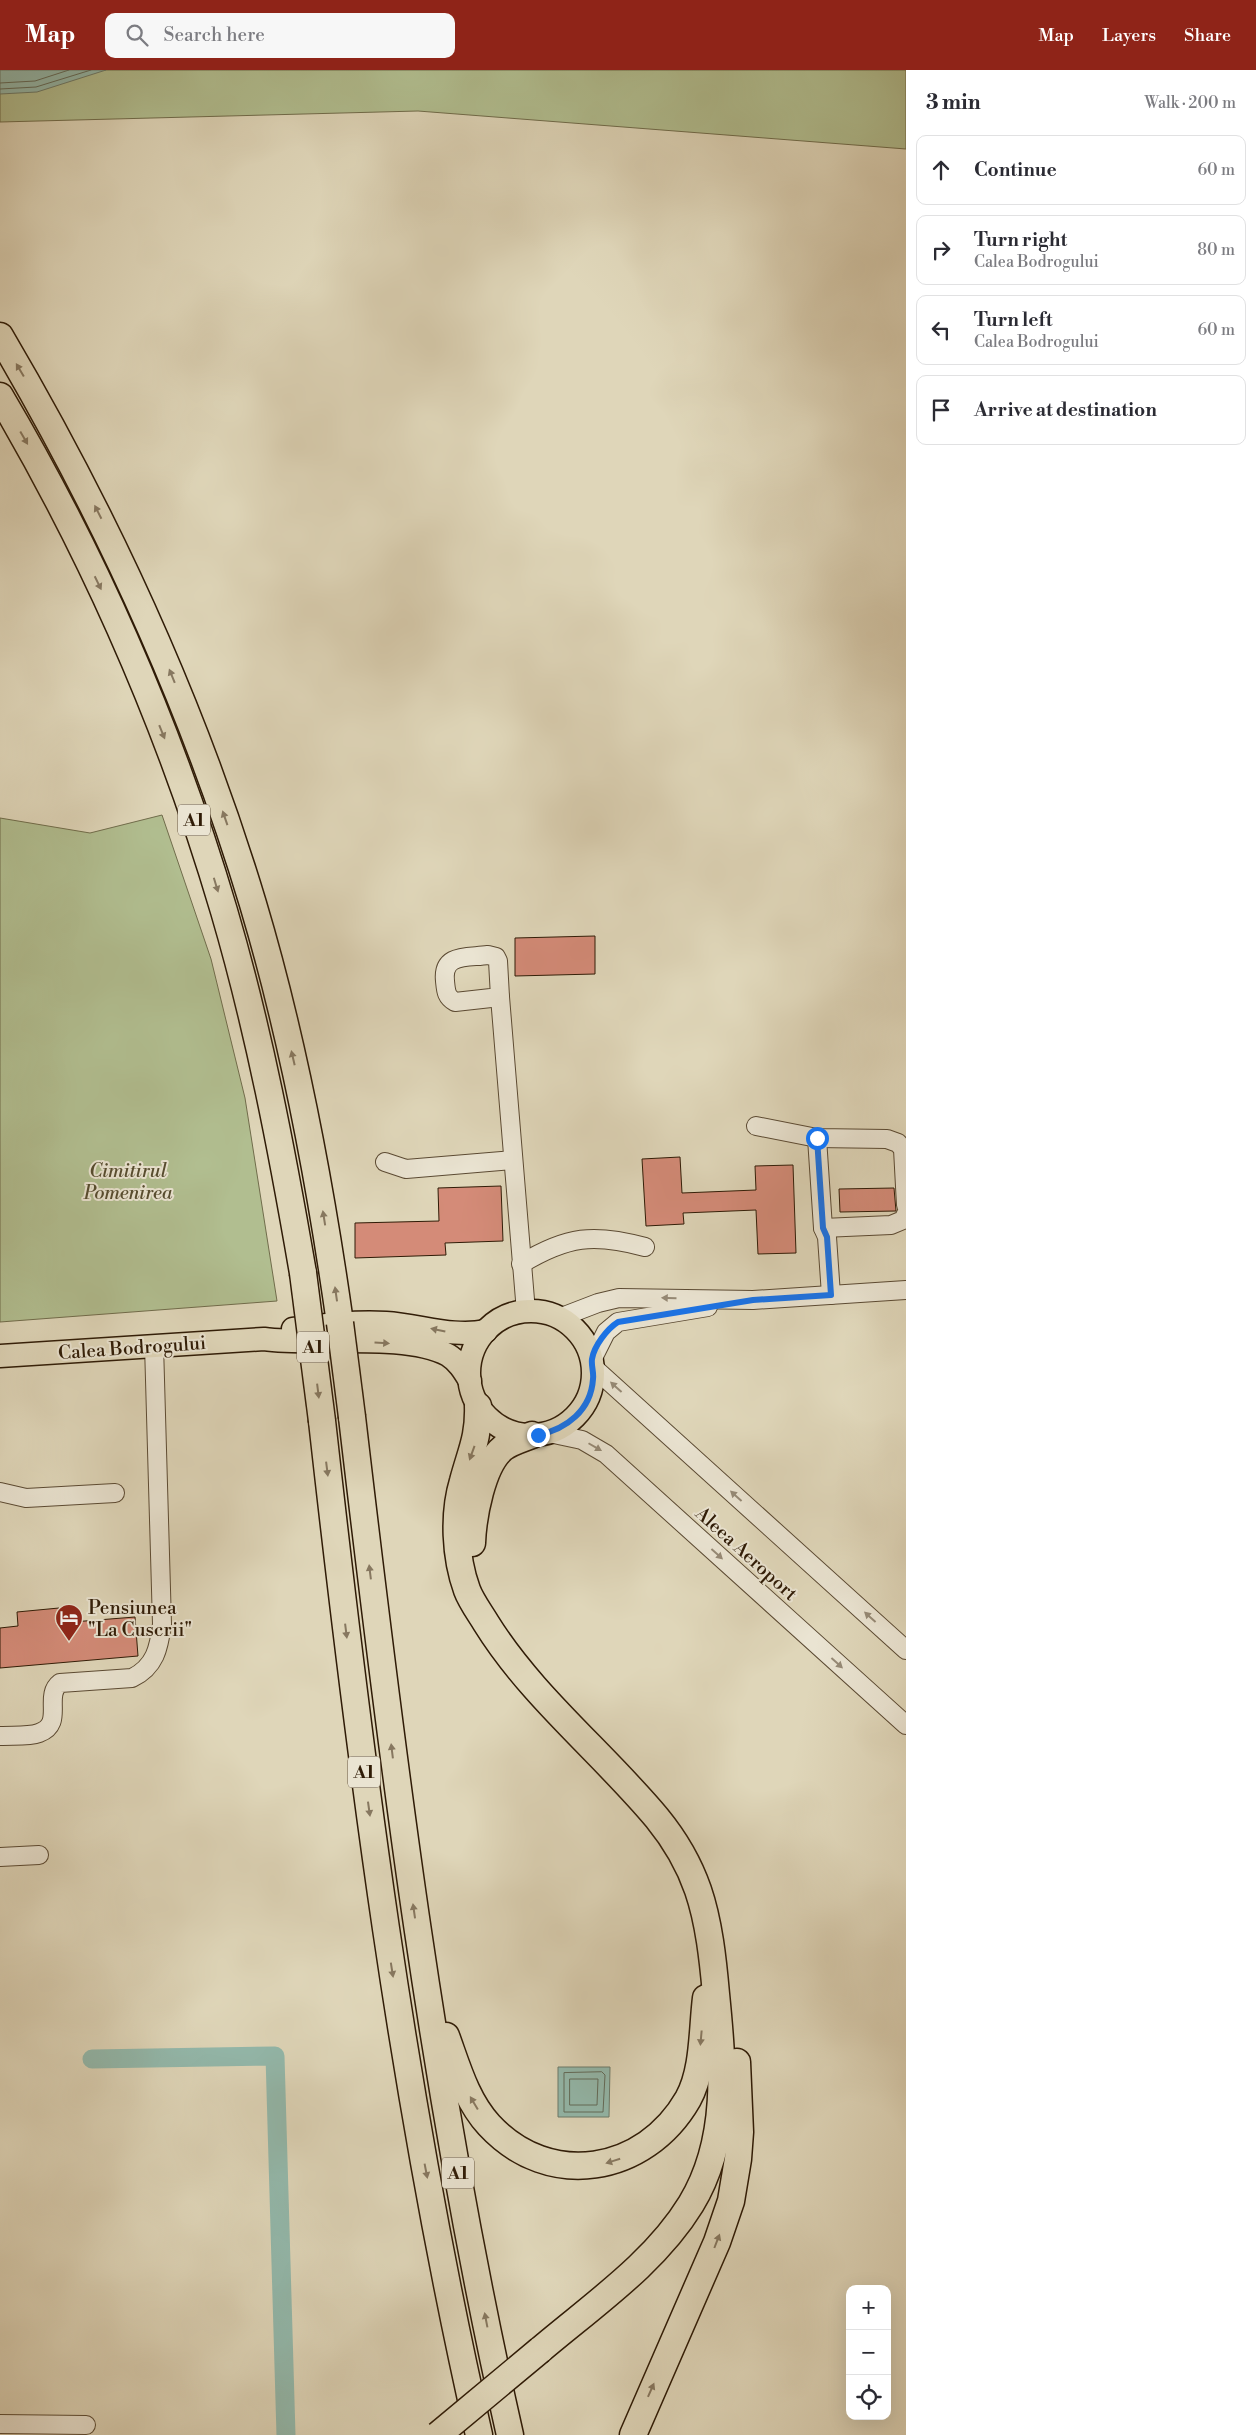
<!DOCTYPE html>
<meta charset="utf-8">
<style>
:root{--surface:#fff;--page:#f7f7f7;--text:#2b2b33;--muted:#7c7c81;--line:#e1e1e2;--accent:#8f2418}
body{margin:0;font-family:"Libre Bodoni",serif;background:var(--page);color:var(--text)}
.controls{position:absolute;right:15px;bottom:15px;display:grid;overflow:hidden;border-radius:10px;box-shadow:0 5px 20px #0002}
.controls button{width:45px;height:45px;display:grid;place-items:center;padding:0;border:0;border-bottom:1px solid var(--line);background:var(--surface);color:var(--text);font:25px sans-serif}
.stop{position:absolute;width:15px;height:15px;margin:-11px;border:4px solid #1a73e8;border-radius:50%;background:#fff}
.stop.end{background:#1a73e8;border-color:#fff;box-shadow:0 1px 5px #0008}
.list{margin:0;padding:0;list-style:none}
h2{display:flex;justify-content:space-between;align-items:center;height:65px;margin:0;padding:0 20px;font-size:21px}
h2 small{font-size:16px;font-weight:400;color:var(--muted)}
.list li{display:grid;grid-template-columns:32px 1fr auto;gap:15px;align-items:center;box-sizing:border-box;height:70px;margin:0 10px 10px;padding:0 10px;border:1px solid var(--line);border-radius:10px}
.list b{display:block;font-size:19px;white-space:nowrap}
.list p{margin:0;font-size:16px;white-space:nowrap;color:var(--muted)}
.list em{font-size:16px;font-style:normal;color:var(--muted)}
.icon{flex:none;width:28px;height:28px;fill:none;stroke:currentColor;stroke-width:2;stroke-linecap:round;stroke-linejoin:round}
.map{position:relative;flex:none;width:906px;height:2365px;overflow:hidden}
header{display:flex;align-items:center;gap:30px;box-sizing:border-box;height:70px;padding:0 25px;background:var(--accent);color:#fff}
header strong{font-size:24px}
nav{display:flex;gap:28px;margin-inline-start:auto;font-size:18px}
.search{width:350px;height:45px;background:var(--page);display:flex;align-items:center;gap:12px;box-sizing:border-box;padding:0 18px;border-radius:10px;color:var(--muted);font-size:19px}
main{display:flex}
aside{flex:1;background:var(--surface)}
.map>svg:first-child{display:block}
.green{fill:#b1be90;stroke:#706c4b}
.water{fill:#93b9ac;stroke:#6b7a6a}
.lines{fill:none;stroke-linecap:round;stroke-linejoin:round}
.shore{stroke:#616a59;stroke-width:1}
.canal{stroke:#93b9ac;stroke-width:19}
.building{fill:#d48b78;stroke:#2f1b06}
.minor-casing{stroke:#5b4a33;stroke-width:20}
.major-casing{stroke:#2f1b06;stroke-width:25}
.highway-casing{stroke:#2f1b06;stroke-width:29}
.minor{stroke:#eae4d2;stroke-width:18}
.major{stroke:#dfd6b9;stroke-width:22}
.highway{stroke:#dfd6b9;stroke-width:26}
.highway-bridge-casing{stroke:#2f1b06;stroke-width:29;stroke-linecap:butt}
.highway-bridge{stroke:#dfd6b9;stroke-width:26}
.oneway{fill:#877860}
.oneway2{fill:#968a76}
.route{stroke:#1a73e8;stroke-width:6}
.labels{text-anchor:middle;stroke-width:4;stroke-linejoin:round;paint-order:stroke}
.shield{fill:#eae4d2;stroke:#675743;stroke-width:1}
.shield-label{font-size:18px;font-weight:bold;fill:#2f1b06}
.park-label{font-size:19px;font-style:italic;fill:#564c2f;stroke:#eae4d2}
.street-label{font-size:19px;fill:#2f1b06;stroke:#eae4d2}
.poi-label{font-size:19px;fill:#2f1b06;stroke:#eae4d2;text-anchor:start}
</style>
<header>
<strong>Map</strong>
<div class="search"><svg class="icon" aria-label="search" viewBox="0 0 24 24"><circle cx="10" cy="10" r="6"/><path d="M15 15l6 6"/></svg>Search here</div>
<nav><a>Map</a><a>Layers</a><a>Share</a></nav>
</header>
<main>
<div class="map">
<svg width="906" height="2365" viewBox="0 0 906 2365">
<rect width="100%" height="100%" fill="#dfd6b9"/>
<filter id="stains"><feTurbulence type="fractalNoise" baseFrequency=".004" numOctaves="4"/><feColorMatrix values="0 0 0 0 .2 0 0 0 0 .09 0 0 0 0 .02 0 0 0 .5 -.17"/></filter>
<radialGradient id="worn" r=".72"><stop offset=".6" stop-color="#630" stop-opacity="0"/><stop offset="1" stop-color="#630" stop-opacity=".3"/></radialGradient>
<g class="green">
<path d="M 0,0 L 906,0 L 906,79 L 418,41 L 0,52 Z"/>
<path d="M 162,745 L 211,889 L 245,1028 L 277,1231 L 0,1252 L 0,748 L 90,763 Z"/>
</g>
<g class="water">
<path d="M 0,0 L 106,0 L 37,22 L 0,24 Z"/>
<path d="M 558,1997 L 610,1997 L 609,2047 L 558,2047 Z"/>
</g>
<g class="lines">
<g class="shore">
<path d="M 0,13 L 35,11 L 69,0"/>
<path d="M 0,19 L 36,17 L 91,0"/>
<path d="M 602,2002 L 605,2005 L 603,2042 L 564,2042 L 564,2003 Z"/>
<path d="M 570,2009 L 598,2009 L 597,2035 L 570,2035 Z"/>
</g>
<path class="canal" d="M 92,1989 L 275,1986 L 286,2365"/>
</g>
<g class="building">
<path d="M 595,866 L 595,904 L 515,906 L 515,868 Z"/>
<path d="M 680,1087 L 682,1123 L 756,1120 L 755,1096 L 793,1095 L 796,1183 L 758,1184 L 756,1140 L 683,1143 L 684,1154 L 646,1156 L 642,1089 Z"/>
<path d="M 501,1116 L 503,1171 L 445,1173 L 446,1185 L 355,1188 L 355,1153 L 439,1151 L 438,1118 Z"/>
<path d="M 894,1118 L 896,1141 L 840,1142 L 839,1119 Z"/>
<path d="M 59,1538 L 60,1553 L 135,1547 L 138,1586 L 0,1598 L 0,1558 L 18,1556 L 17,1542 Z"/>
</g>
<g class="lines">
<defs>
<g id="minor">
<path d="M 488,885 L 496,887 L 498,891 L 500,927 L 455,932 C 446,927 446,921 445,911 C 442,883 467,888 488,885 Z"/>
<path d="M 500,927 L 526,1242"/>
<path d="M 756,1056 L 817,1068 L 887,1069 L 898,1073 L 903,1079 L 906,1135"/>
<path d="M 817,1068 L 823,1158 L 827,1167 L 831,1225"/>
<path d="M 385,1092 L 406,1099 L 512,1090"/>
<path d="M 823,1158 L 891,1155 L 903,1150 L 906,1144"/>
<path d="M 521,1194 C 567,1166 594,1163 645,1177"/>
<path d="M 559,1248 L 598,1233 L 619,1228 L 753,1230 L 906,1220"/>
<path d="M 592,1290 L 606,1262 L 618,1252 L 708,1237"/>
<path d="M 593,1297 L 906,1580"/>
<path d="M 549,1363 L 582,1370 L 606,1384 L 906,1655"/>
<path d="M 0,1422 L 26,1428 L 115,1423"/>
<path d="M 0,1666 C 12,1665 28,1667 39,1663 C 65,1654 43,1626 60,1613 L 132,1608 C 155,1597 159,1578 162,1554 L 154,1275"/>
<path d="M 0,1787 L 39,1785"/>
<path d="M 0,2354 L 86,2355"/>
</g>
<g id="major">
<circle cx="531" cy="1303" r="62"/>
<path d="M 293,1259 C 324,1255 356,1251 386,1253 C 420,1255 453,1268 486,1261"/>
<path d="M 0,1286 L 264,1269 C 315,1276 404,1262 448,1285 C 458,1291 464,1301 470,1311"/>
</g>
<g id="highway">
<path d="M 0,266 C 106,446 193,634 253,834 C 294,971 320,1111 340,1253"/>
<path d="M 0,326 C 95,487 171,661 224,841 C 259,960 282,1081 303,1203"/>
<path d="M 478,1336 C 479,1367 471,1381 463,1411 C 453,1444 455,1487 467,1520 C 471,1531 480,1543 486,1553 C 532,1627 602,1682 657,1748 C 675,1770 689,1794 698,1820 C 709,1852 713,1890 716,1924 C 723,1995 730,2070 691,2134 C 655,2193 593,2235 540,2280"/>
<path d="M 352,1347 C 392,1688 434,2029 510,2365"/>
<path d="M 322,1351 C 360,1691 403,2031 479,2365"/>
<path d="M 472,1473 C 473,1447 482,1395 503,1378 C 511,1372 522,1369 532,1365"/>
<path d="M 446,1966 C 457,1996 466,2030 489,2055 C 549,2120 645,2104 688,2029 C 704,2000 702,1960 706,1928"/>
<path d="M 633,2365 L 717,2172 L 731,2131 L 738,2089 L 740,2062 L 737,1992"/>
</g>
</defs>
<use href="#minor" class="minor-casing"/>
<use href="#major" class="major-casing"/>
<use href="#highway" class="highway-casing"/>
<use href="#minor" class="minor"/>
<use href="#major" class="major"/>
<use href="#highway" class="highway"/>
<defs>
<g id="highway-bridge">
<path d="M 303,1203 L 322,1351"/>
<path d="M 340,1253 L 352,1347"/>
<path d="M 438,2365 L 540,2280"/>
</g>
</defs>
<use href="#highway-bridge" class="highway-bridge-casing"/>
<use href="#highway-bridge" class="highway-bridge"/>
</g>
<defs><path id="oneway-solid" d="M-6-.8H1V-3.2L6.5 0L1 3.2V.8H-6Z" transform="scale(1.25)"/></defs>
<g class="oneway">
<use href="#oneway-solid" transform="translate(20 300) rotate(-121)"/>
<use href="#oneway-solid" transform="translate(24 368) rotate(60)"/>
<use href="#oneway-solid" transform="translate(98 442) rotate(-117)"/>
<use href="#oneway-solid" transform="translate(98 513) rotate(64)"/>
<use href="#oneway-solid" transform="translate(172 606) rotate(-112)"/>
<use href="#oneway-solid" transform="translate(162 662) rotate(68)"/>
<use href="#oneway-solid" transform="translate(225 748) rotate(-109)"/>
<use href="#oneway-solid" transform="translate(216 815) rotate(73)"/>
<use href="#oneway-solid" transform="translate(293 988) rotate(-103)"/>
<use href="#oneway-solid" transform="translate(324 1148) rotate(-99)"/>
<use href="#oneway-solid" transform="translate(336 1224) rotate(-98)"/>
<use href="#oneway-solid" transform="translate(438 1260) rotate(-168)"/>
<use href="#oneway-solid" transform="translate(382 1273) rotate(4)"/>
<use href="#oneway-solid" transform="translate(318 1321) rotate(83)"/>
<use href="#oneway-solid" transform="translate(472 1383) rotate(110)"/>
<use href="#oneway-solid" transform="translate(327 1399) rotate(83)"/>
<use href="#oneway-solid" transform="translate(370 1502) rotate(-97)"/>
<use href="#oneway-solid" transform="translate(346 1561) rotate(83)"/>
<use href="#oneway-solid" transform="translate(392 1681) rotate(-97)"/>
<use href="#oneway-solid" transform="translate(369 1739) rotate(82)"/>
<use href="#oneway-solid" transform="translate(414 1841) rotate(-98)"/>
<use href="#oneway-solid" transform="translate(392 1900) rotate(81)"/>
<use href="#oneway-solid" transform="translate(701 1968) rotate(95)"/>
<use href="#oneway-solid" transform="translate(474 2033) rotate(-121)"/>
<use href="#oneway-solid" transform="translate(613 2091) rotate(163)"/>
<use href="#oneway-solid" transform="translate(426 2101) rotate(79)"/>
<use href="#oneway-solid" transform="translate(717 2171) rotate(-69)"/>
<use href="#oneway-solid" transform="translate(486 2250) rotate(-101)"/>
<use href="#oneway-solid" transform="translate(651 2320) rotate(-66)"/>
</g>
<g class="oneway2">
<use href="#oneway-solid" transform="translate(669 1228) rotate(-178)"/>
<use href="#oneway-solid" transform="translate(616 1317) rotate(-138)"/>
<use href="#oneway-solid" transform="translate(595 1377) rotate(30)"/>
<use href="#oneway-solid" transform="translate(736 1426) rotate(-138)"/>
<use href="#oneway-solid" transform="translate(717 1484) rotate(42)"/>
<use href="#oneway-solid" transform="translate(870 1547) rotate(-138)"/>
<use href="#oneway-solid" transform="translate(837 1593) rotate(42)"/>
</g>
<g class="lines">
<path class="route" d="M 538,1365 C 567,1359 591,1340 593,1309 C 594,1303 591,1295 592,1289 C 594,1276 607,1259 618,1252 L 753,1230 L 831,1225 L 827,1167 L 823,1158 L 817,1068"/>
</g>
<defs>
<symbol id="hotel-pin" viewBox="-11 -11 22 30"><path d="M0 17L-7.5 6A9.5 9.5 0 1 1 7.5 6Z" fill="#8f2418" stroke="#eae4d2"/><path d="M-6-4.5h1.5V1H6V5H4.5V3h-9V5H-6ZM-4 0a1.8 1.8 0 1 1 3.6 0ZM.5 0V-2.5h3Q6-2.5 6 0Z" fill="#fff"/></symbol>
</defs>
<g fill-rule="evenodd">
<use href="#hotel-pin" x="53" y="1532" width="32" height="43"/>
</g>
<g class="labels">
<g class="shield">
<rect x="178" y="734.5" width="32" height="31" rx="4"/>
<rect x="297" y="1261.5" width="32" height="31" rx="4"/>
<rect x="348" y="1686.5" width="32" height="31" rx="4"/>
<rect x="442" y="2087.5" width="32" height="31" rx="4"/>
</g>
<g class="shield-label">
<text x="194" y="756">A1</text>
<text x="313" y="1283">A1</text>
<text x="364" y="1708">A1</text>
<text x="458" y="2109">A1</text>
</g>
<g class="park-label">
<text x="128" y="1107">Cimitirul<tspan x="128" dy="22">Pomenirea</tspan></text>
</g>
<g class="street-label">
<text transform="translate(132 1277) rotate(-4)" y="7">Calea Bodrogului</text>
<text transform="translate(747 1483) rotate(42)" y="7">Aleea Aeroport</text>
</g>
<g class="poi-label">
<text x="88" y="1544">Pensiunea<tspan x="88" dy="22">"La Cuscrii"</tspan></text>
</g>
</g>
<rect width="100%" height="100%" filter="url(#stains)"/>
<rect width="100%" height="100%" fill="url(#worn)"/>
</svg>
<div class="controls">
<button>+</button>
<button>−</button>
<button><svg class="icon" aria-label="locate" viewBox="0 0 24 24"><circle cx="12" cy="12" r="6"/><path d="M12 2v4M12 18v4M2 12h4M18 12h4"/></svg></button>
</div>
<div class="stop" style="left:817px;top:1068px"></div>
<div class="stop end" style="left:538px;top:1365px"></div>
</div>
<aside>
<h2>3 min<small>Walk · 200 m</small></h2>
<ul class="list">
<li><svg class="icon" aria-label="ahead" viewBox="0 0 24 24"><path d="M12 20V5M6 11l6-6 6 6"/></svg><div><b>Continue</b></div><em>60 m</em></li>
<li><svg class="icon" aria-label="right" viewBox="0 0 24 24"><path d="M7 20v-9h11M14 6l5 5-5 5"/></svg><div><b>Turn right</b><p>Calea Bodrogului</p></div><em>80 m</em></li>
<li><svg class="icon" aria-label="left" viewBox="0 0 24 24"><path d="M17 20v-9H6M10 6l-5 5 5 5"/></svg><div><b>Turn left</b><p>Calea Bodrogului</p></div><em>60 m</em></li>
<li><svg class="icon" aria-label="arrive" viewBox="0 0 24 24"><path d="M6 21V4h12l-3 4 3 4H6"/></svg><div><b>Arrive at destination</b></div></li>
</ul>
</aside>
</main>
